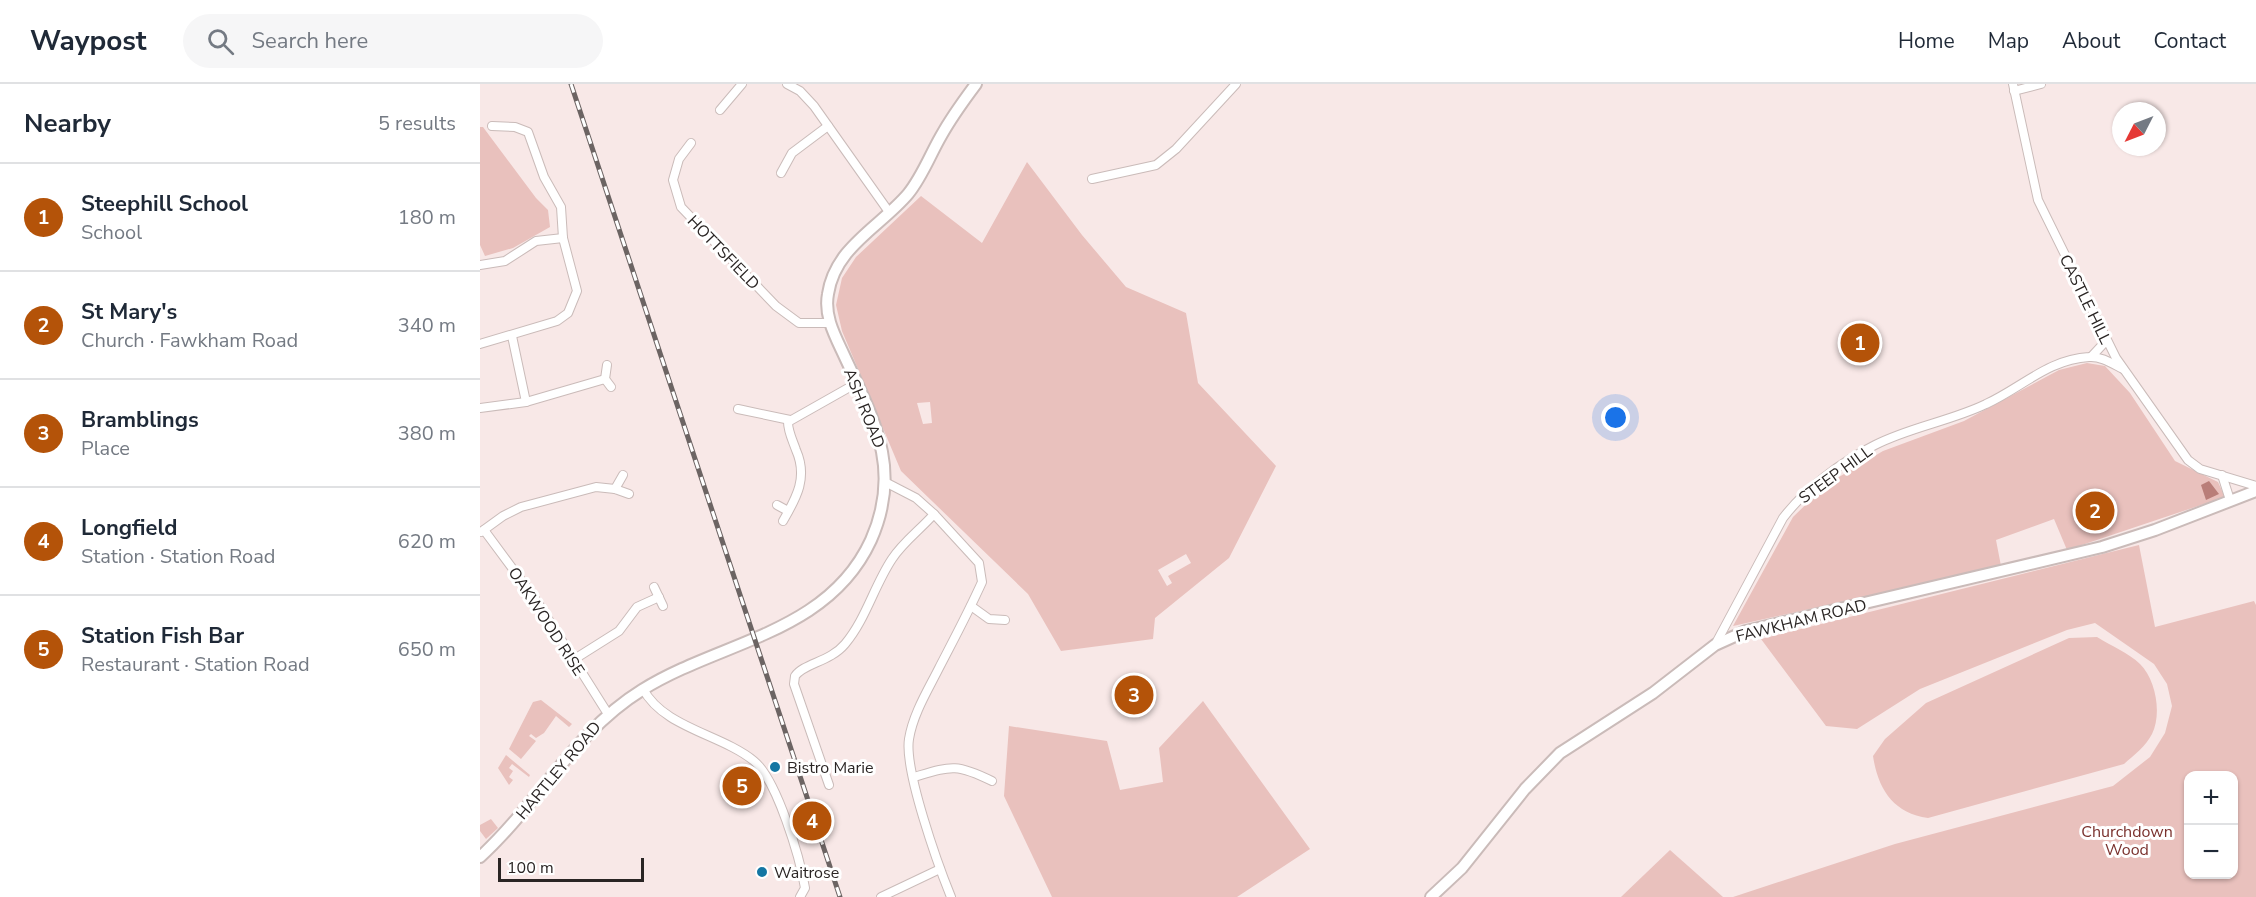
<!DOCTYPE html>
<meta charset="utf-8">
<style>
:root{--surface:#fff;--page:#f6f6f7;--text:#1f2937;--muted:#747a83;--line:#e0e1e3;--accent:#b45309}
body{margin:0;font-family:"Nunito Sans",sans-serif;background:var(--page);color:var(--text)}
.controls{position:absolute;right:18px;bottom:18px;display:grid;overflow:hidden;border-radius:12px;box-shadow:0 2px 4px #0004}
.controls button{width:54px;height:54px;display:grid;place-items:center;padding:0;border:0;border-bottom:2px solid var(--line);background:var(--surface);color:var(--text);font:30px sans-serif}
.compass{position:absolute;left:1632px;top:18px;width:54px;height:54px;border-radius:50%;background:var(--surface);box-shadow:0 2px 4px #0004;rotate:228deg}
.scale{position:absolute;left:18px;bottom:15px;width:146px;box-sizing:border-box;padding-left:6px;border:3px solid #2a2524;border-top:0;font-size:16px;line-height:21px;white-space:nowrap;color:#2a2524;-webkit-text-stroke:4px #fff;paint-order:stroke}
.you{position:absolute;left:1136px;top:334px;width:21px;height:21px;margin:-15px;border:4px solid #fff;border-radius:50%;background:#1a73e8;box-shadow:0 0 0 9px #1a73e833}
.badge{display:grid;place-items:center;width:39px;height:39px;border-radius:50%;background:var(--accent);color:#fff;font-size:20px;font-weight:700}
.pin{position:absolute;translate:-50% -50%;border:3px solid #fff;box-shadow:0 2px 6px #0006}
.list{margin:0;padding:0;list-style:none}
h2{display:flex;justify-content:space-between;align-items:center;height:78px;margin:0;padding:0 24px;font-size:26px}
h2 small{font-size:20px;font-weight:400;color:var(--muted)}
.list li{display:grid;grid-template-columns:39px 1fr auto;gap:18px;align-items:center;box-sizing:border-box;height:108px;padding:0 24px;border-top:2px solid var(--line)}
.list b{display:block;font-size:22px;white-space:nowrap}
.list p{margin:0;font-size:20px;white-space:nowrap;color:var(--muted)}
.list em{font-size:20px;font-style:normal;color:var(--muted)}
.icon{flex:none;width:33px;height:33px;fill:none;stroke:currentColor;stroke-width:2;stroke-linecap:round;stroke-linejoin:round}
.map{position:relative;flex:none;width:1776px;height:813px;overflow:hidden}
header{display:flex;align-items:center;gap:36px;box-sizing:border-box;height:84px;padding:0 30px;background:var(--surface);border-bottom:2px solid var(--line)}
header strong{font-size:28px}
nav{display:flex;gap:33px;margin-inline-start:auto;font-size:21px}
.search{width:420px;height:54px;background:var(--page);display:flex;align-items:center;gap:15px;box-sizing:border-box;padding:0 21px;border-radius:33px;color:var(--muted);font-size:22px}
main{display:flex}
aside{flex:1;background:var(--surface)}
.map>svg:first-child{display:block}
.green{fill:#e9c1bd;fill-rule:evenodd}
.water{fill:#b97e79}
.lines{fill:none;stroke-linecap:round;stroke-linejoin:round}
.street-casing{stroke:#cabbb9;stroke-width:10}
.secondary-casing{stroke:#cabbb9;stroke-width:14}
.street{stroke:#fff;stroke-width:8}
.secondary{stroke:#fff;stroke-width:10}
.rail-casing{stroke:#6c6463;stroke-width:5}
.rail{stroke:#fff;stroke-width:3;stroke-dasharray:9;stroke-linecap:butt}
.poi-dot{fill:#1476a3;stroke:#fff;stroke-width:2}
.labels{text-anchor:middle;stroke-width:6;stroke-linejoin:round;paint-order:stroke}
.street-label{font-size:16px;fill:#2a2524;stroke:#fff}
.poi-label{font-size:16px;fill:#2a2524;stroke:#fff;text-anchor:start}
.park-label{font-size:16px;fill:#7a312d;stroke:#fff}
</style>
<header>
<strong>Waypost</strong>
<div class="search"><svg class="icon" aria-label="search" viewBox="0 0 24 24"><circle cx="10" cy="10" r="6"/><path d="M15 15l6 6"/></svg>Search here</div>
<nav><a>Home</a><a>Map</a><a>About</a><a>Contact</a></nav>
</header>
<main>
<aside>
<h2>Nearby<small>5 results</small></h2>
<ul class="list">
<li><span class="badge">1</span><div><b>Steephill School</b><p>School</p></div><em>180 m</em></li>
<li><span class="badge">2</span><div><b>St Mary's</b><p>Church · Fawkham Road</p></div><em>340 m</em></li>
<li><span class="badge">3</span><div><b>Bramblings</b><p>Place</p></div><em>380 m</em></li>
<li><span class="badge">4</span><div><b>Longfield</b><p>Station · Station Road</p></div><em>620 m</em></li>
<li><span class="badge">5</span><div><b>Station Fish Bar</b><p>Restaurant · Station Road</p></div><em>650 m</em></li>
</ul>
</aside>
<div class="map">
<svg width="1776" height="813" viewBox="0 0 1776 813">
<rect width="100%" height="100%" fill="#f8e8e7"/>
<g class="green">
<path d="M 0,43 L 3,43 L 56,114 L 68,126 L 70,143 L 33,164 L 5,172 L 0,161 Z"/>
<path d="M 547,78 L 602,151 L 646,203 L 706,229 L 718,299 L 796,382 L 749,474 L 675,534 L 673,555 L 581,567 L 548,510 L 421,387 L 362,247 L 356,221 L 362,194 L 376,173 L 441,112 L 502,159 ZM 450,318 L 452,339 L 443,340 L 437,319 ZM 706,470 L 711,479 L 688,492 L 692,499 L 687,502 L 678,486 Z"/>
<path d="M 1607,279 L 1625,282 L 1650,309 L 1695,377 L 1738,398 L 1745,413 L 1587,466 L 1574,435 L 1516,456 L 1521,482 L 1253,542 L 1313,433 L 1347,400 L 1403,367 L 1484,337 L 1579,286 ZM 1612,409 L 1629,437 L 1617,444 L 1601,416 Z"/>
<path d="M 1659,461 L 1675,543 L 1774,517 L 1776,521 L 1776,813 L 1253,813 L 1415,760 L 1633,702 L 1670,673 L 1685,649 L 1692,622 L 1687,600 L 1674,580 L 1615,539 L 1587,546 L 1440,605 L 1377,645 L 1346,642 L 1281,555 ZM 1708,692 L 1754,692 L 1754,790 L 1708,790 Z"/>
<path d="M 1617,553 C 1631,562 1649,569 1660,580 C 1676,596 1682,630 1672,650 C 1666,662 1654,671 1644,680 L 1448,734 C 1413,729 1398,705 1393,672 L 1405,655 L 1446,619 L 1589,554 Z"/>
<path d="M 61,616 L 92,640 L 89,643 L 76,632 L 64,649 L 56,654 L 51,650 L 49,652 L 56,657 L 41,675 L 29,665 L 53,618 Z"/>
<path d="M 723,617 L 830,765 L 757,813 L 572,813 L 524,712 L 529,642 L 627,657 L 640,706 L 683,698 L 679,664 Z"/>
<path d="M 26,671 L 50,691 L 49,693 L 32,680 L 29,684 L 33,687 L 29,693 L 33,696 L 29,701 L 18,684 Z"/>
<path d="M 11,735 L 18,744 L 6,755 L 0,747 L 0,741 Z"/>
<path d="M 1190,766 L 1243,813 L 1141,813 Z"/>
</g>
<path class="water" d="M 1729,397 L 1739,410 L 1726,416 L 1721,401 Z"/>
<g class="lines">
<defs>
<g id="street">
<path d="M 307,0 L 320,7 L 334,22 L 409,128"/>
<path d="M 1533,0 L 1558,116 L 1636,274 L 1708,376 L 1720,385 L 1776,402"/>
<path d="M 1534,7 L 1561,0"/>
<path d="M 240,26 L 262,0"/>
<path d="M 211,59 L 199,75 L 193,96 L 201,123 L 296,222 L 319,239 L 349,239"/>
<path d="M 301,89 L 312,69 L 348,42"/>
<path d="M 612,95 L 676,81 L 696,65 L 756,0"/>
<path d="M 0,181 L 25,177 L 56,157 L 83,154"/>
<path d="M 32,252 L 46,318"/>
<path d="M 0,260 L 77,237 L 88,229 L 97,207 L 83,154 L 81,123 L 64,93 L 48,48 L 35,43 L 12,42"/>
<path d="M 1612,272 L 1626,257"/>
<path d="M 127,281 L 125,295 L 131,303"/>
<path d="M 0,324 L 46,318 L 125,295"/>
<path d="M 258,325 L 310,336"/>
<path d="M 1742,391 L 1750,416"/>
<path d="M 407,399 L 436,414 L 454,430 L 499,479 L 502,498 C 489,527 474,555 459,584 C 448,606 433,630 429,655 C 424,686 458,781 471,813"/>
<path d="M 135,405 L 143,391"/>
<path d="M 297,421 L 308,427"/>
<path d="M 303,437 C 317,413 328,393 316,366 C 313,357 308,348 308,338 L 377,299"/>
<path d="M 4,446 L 58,519 L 128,630"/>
<path d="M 1,448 L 23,432 L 41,423 L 116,403 L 135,405 L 149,410"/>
<path d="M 174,503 L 183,522"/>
<path d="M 491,522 L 509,535 L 525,536"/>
<path d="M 1235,561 L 1303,434 C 1326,404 1361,378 1395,361 C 1430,343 1471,337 1506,320 C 1541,304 1569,275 1609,273 C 1621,272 1633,280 1643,285"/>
<path d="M 93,576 L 139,547 L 157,523 L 179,513"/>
<path d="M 163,605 C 184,644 241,650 274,677 C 297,696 320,774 325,804 L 320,813"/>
<path d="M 434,693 C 471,682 476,679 512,697"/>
<path d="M 349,701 L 314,600 L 315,592 C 324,579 350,578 365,560 C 386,535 394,502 412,475 C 423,458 441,445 454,430"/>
<path d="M 401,813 L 460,785"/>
</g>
<g id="secondary">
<path d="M 0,773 C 58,720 94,648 162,606 C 240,557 348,550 391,456 C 423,384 393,334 363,269 C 354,250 344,231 348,210 C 355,163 400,143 428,110 C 442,93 450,71 461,52 C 471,34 484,16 496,0"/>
<path d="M 951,813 L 982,784 L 1045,705 L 1080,669 L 1173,609 L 1235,561 L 1266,547 L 1622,463 L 1675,446 L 1776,407"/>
</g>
</defs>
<use href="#street" class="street-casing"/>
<use href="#secondary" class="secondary-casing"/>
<use href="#street" class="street"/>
<use href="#secondary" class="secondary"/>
<defs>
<path id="rail" d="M 91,0 L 360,813"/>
</defs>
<use href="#rail" class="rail-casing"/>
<use href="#rail" class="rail"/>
</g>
<g class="poi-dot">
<circle cx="295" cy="683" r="6"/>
<circle cx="282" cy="788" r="6"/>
</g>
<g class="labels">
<g class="street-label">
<text transform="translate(244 168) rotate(46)" y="6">HOTTSFIELD</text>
<text transform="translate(1606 215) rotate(64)" y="6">CASTLE HILL</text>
<text transform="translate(385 324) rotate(68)" y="6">ASH ROAD</text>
<text transform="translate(1355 390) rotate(-36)" y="6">STEEP HILL</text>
<text transform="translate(1321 536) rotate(-14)" y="6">FAWKHAM ROAD</text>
<text transform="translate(67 537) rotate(57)" y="6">OAKWOOD RISE</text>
<text transform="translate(78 686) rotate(-50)" y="6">HARTLEY ROAD</text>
</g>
<g class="poi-label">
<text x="307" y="689">Bistro Marie</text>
<text x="294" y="794">Waitrose</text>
</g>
<g class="park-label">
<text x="1647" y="753">Churchdown<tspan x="1647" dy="18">Wood</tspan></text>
</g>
</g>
</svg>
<div class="controls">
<button>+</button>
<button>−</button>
</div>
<svg class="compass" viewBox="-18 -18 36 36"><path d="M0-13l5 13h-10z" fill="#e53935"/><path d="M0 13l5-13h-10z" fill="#747a83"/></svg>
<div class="scale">100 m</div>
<div class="you"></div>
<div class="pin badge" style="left:1380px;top:259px">1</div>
<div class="pin badge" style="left:1615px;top:427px">2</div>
<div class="pin badge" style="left:654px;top:611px">3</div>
<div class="pin badge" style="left:332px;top:737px">4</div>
<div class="pin badge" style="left:262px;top:702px">5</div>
</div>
</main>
